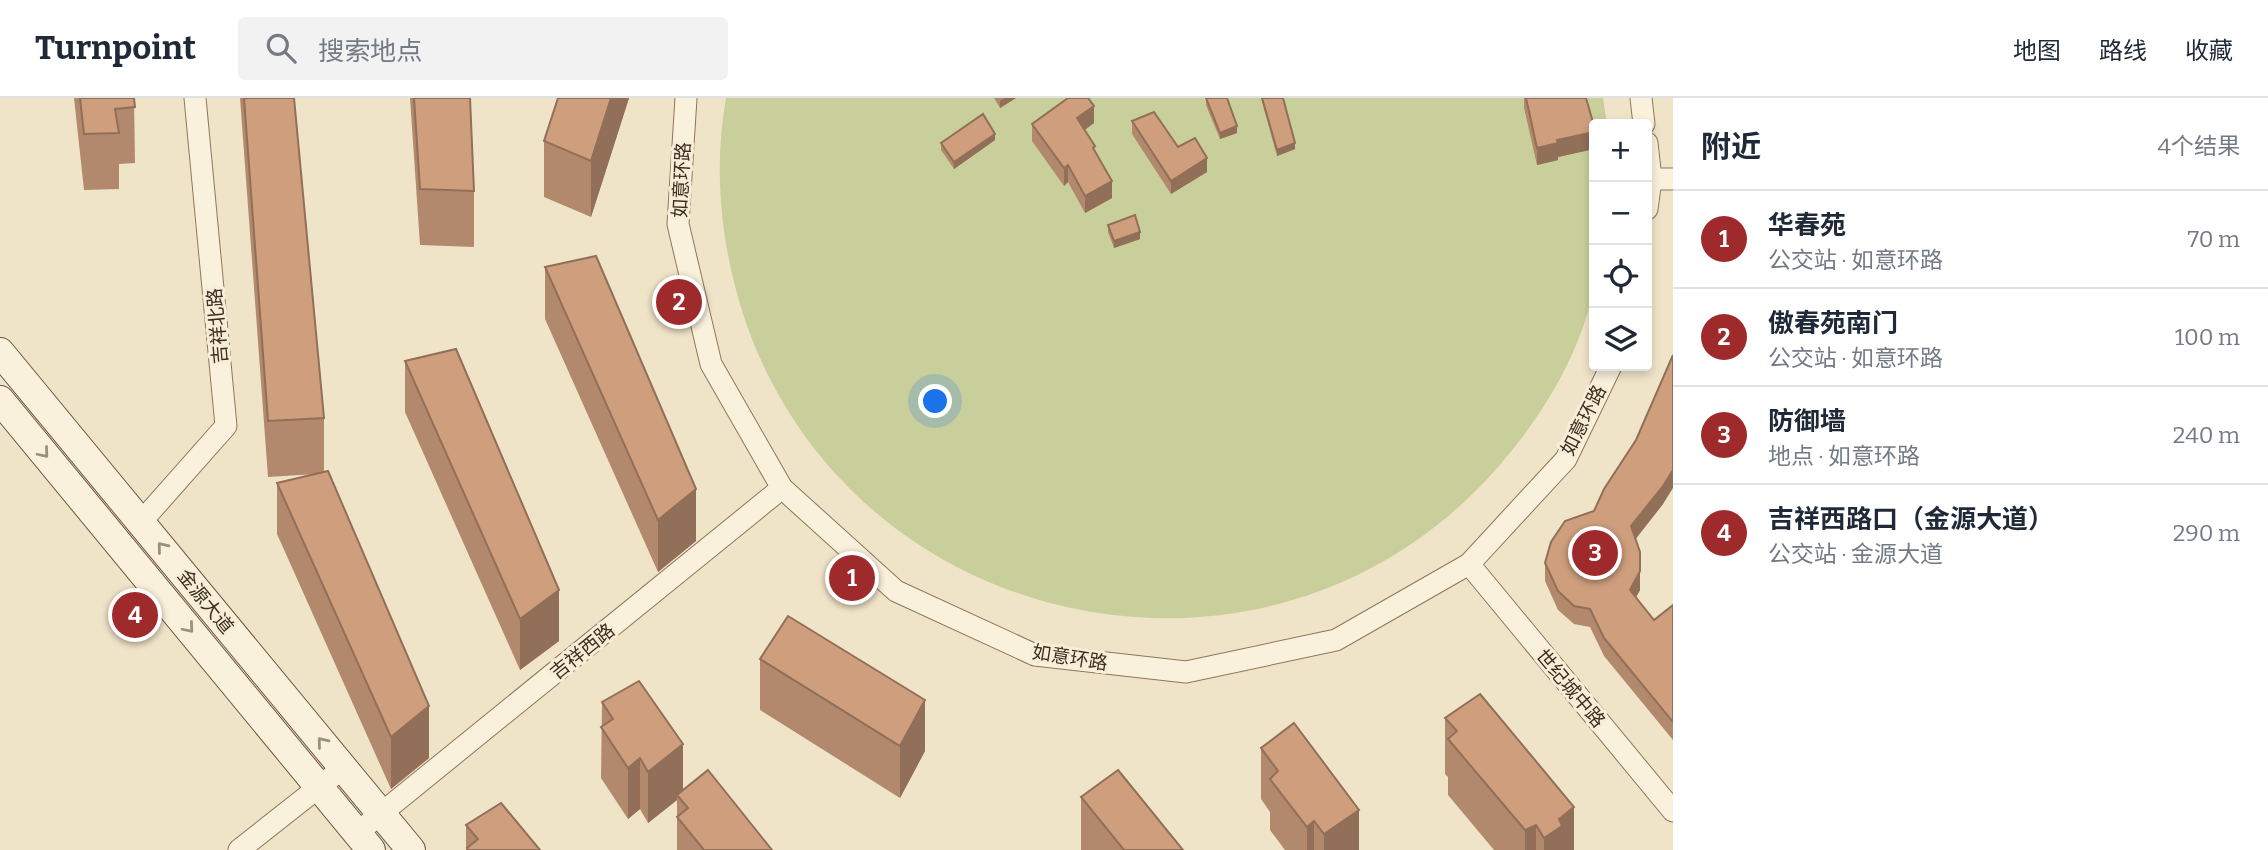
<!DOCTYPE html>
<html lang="zh">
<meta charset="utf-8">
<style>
:root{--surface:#fff;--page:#f2f2f3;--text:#1f2937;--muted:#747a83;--line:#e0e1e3;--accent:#9e2a2b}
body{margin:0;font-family:Bitter,"Noto Sans SC",serif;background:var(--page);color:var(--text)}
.controls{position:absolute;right:21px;top:21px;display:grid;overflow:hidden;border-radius:7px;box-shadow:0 4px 10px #0003}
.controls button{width:63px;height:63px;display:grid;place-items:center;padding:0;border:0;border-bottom:2px solid var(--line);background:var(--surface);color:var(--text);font:35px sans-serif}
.you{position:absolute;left:936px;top:304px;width:24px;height:24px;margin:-18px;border:5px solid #fff;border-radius:50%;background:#1a73e8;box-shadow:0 0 0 10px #1a73e833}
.badge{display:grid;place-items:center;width:46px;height:46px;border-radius:50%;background:var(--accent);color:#fff;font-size:23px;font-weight:700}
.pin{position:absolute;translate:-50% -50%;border:4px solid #fff;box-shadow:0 2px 7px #0006}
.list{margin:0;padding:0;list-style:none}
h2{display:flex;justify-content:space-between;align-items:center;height:91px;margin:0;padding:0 28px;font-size:30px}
h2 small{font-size:23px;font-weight:400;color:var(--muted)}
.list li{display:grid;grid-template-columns:46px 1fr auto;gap:21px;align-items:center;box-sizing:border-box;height:98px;padding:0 28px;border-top:2px solid var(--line)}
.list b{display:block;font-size:26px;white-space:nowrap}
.list p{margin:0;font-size:23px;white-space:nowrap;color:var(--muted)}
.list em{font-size:23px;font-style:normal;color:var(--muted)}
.icon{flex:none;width:38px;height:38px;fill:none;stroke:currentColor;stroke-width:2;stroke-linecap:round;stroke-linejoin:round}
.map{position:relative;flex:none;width:1673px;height:752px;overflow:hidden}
header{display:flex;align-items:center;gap:42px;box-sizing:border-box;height:98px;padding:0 35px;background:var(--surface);border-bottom:2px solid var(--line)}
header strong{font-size:33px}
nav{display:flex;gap:38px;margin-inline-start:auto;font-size:24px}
.search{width:490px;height:63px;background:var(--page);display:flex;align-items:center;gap:18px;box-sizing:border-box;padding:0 24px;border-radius:7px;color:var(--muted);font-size:26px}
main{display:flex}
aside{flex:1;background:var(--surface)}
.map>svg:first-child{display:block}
.green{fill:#c9cf9b}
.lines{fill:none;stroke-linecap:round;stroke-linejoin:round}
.street-casing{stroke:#8d765c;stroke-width:23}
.secondary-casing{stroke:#6f573f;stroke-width:30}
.street{stroke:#faf1dc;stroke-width:21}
.secondary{stroke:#faf1dc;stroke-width:28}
.wall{fill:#b2896c}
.shaded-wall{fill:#916f58}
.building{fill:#cf9f7d;stroke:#916f58;stroke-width:2}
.oneway{stroke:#9c907e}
.labels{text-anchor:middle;stroke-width:6;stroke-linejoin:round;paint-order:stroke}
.street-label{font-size:19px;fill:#3d2e20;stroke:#f7eed8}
</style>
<header>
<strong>Turnpoint</strong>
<div class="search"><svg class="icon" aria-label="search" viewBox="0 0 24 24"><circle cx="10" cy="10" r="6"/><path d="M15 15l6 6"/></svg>搜索地点</div>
<nav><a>地图</a><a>路线</a><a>收藏</a></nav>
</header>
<main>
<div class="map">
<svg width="1673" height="752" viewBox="0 0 1673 752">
<rect width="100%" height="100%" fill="#f0e4c8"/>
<path class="green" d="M 726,0 L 1603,0 L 1607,26 L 1594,26 C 1594,64 1594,103 1594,141 C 1594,158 1597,177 1593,194 C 1578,263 1536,328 1489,379 C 1262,625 850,536 744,219 C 721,148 713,73 726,0 Z"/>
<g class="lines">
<defs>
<g id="street">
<path d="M 686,0 L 678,126 L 711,266 L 782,390 L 896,493 L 1035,557 L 1186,574 L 1336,542 L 1469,466 L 1566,361 L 1611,268"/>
<path d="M 1641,0 L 1644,26"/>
<path d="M 1647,45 L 1651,81 L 1647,111"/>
<path d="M 1651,81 L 1673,81"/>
<path d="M 141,424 L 226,328 L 195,0"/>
<path d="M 1469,466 L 1673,713"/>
<path d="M 357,735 L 782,390"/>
<path d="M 239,752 L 343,670"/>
</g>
<g id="secondary">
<path d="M 0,254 L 411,752"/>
<path d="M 0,302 L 371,752"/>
</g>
</defs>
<use href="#street" class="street-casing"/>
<use href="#secondary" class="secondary-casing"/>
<use href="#street" class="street"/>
<use href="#secondary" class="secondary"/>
</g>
<g class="wall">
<path d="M 74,0 L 134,0 L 135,65 L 119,66 L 119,91 L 84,92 Z"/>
<path d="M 240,0 L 294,0 L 324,320 L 324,374 L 429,660 L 391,691 L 277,436 L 277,385 L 317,376 L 268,379 Z"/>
<path d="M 410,0 L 470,0 L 474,93 L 474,149 L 420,147 Z"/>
<path d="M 558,0 L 629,0 L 591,119 L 544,99 L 544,43 Z"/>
<path d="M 994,0 L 1016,0 L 1000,10 Z"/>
<path d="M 1206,0 L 1237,35 L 1220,41 L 1206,7 Z"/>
<path d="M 1261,0 L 1283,0 L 1295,51 L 1277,58 Z"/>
<path d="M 1524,0 L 1586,0 L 1594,28 L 1594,51 L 1558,59 L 1558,62 L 1537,67 L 1524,10 Z"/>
<path d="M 1132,23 L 1178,49 L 1207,74 L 1171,96 L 1132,36 Z"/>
<path d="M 1094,25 L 1085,32 L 1095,54 L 1112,100 L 1085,115 L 1068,84 L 1064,88 L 1032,43 L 1032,26 Z"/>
<path d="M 995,42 L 954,71 L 941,52 L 941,45 Z"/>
<path d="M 1108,127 L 1140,141 L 1114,150 L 1108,134 Z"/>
<path d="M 545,169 L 696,443 L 658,474 L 545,221 Z"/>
<path d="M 405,263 L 559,543 L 520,572 L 405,314 Z"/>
<path d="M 1636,342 L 1663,406 L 1635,441 L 1640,492 L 1636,499 L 1654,522 L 1673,507 L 1673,642 L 1604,558 L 1590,529 L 1574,526 L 1558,512 L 1545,483 L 1545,465 L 1594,413 Z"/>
<path d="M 760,561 L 925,653 L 900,700 L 760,612 Z"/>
<path d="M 602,604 L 683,692 L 772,752 L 677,752 L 677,702 L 648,725 L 640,711 L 628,721 L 601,680 Z"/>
<path d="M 1445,620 L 1574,752 L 1494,752 L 1448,697 L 1448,679 L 1445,676 Z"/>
<path d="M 1261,650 L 1359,752 L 1285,752 L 1270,732 L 1270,714 L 1261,701 Z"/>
<path d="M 1081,699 L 1183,752 L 1081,752 Z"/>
<path d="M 466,727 L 540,752 L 466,752 Z"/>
</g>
<g class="shaded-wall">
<path d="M 611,0 L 629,0 L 591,119 L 591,63 Z"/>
<path d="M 1005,0 L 1016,0 L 1000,10 L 1000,3 Z"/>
<path d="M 1094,8 L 1094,25 L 1077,37 L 1077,20 Z"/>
<path d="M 1237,28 L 1237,35 L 1220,41 L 1220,35 Z"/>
<path d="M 1594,34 L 1594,51 L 1558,59 L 1558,62 L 1537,67 L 1537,50 L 1557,42 Z"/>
<path d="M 995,36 L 995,42 L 954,71 L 954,64 Z"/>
<path d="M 1295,45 L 1295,51 L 1277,58 L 1277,52 Z"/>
<path d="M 1207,60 L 1207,74 L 1171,96 L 1171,83 Z"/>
<path d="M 1068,67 L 1068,84 L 1064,88 L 1064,70 Z"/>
<path d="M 1112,83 L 1112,100 L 1085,115 L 1085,98 Z"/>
<path d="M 1140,134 L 1140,141 L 1114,150 L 1114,143 Z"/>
<path d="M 1673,372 L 1673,390 L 1663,406 L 1631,447 L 1631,428 Z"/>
<path d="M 696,391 L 696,443 L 658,474 L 658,422 Z"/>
<path d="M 1640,473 L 1640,492 L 1630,510 L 1630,492 Z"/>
<path d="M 559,492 L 559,543 L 520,572 L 520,521 Z"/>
<path d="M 925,602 L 925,653 L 900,700 L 900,648 Z"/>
<path d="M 429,608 L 429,660 L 391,691 L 391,639 Z"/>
<path d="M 683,646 L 683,697 L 677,697 L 677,702 L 648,725 L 648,674 Z"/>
<path d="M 640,660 L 640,711 L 628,721 L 628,670 Z"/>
<path d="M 1574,709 L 1574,752 L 1544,752 L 1544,740 L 1559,721 Z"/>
<path d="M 1359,712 L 1359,752 L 1324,752 L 1324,736 Z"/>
<path d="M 1314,723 L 1314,752 L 1307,752 L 1307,729 Z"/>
<path d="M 1536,727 L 1536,752 L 1525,752 L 1525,732 Z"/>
</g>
<g class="building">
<path d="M 80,0 L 134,0 L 135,9 L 115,11 L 119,35 L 84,36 Z"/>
<path d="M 244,0 L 294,0 L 324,320 L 268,323 Z"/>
<path d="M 414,0 L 470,0 L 474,93 L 420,91 Z"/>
<path d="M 558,0 L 611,0 L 591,63 L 544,43 Z"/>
<path d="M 1068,0 L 1088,0 L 1094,8 L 1077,20 L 1095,48 L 1093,50 L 1112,83 L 1085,98 L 1068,67 L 1064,70 L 1032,26 Z"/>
<path d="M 1206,0 L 1227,0 L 1237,28 L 1220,35 Z"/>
<path d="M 1262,0 L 1283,0 L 1295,45 L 1277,52 Z"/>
<path d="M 1526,0 L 1586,0 L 1594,28 L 1594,34 L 1557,42 L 1558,45 L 1537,50 Z"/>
<path d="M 1154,14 L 1178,49 L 1195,40 L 1207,60 L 1171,83 L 1132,23 Z"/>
<path d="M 983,16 L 995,36 L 954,64 L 941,45 Z"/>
<path d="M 1135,117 L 1140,134 L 1114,143 L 1108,127 Z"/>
<path d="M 596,158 L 696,391 L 658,422 L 545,169 Z"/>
<path d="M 456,251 L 559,492 L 520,521 L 405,263 Z"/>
<path d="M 1673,257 L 1673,372 L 1663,388 L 1631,428 L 1640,454 L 1640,473 L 1630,492 L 1654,522 L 1673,507 L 1673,624 L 1604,540 L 1590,511 L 1574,508 L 1558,493 L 1545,465 L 1551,444 L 1565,423 L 1594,413 L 1604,391 L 1636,342 Z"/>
<path d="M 328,373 L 429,608 L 391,639 L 277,385 Z"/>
<path d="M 788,518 L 925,602 L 900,648 L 760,561 Z"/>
<path d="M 639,583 L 683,646 L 648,674 L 640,660 L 628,670 L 601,629 L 613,621 L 602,604 Z"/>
<path d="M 1480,596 L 1574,709 L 1559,721 L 1562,728 L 1544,740 L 1536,727 L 1525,732 L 1448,641 L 1457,633 L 1445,620 Z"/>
<path d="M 1294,625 L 1359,712 L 1324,736 L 1314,723 L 1307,729 L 1270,681 L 1278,673 L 1261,650 Z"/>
<path d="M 708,672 L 772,752 L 704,752 L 677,719 L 688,710 L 677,697 Z"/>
<path d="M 1118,672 L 1183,752 L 1124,752 L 1081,699 Z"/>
<path d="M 501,705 L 540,752 L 468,752 L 467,750 L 478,741 L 466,727 Z"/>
</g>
<defs><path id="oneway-chevron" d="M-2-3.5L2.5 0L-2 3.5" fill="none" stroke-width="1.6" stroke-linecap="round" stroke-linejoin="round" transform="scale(1.75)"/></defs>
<g class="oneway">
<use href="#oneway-chevron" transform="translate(44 355) rotate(50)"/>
<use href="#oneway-chevron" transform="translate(162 449) rotate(-129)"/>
<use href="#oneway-chevron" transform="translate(189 530) rotate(50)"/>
<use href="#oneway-chevron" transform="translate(322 644) rotate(-129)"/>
</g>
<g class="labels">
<g class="street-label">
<text transform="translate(681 82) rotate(-87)" y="7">如意环路</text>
<text transform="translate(217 228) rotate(-95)" y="7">吉祥北路</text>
<text transform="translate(1583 322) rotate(-63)" y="7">如意环路</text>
<text transform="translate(206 503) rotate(51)" y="7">金源大道</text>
<text transform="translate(582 553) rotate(-39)" y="7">吉祥西路</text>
<text transform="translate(1070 559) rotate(9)" y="7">如意环路</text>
<text transform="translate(1571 590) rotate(50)" y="7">世纪城中路</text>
</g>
</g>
</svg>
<div class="controls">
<button>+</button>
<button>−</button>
<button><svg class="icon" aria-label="locate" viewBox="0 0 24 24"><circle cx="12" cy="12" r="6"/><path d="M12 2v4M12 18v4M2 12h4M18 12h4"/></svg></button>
<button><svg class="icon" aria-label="layers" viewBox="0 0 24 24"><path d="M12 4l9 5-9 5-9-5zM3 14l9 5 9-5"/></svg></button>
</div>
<div class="you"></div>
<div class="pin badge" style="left:852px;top:480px">1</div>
<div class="pin badge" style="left:679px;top:204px">2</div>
<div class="pin badge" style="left:1595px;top:455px">3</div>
<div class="pin badge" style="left:135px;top:517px">4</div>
</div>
<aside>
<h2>附近<small>4个结果</small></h2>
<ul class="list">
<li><span class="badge">1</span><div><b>华春苑</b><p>公交站 · 如意环路</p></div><em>70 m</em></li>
<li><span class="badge">2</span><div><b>傲春苑南门</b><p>公交站 · 如意环路</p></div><em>100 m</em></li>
<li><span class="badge">3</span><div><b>防御墙</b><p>地点 · 如意环路</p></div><em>240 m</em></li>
<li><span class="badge">4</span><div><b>吉祥西路口（金源大道）</b><p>公交站 · 金源大道</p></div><em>290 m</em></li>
</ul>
</aside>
</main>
